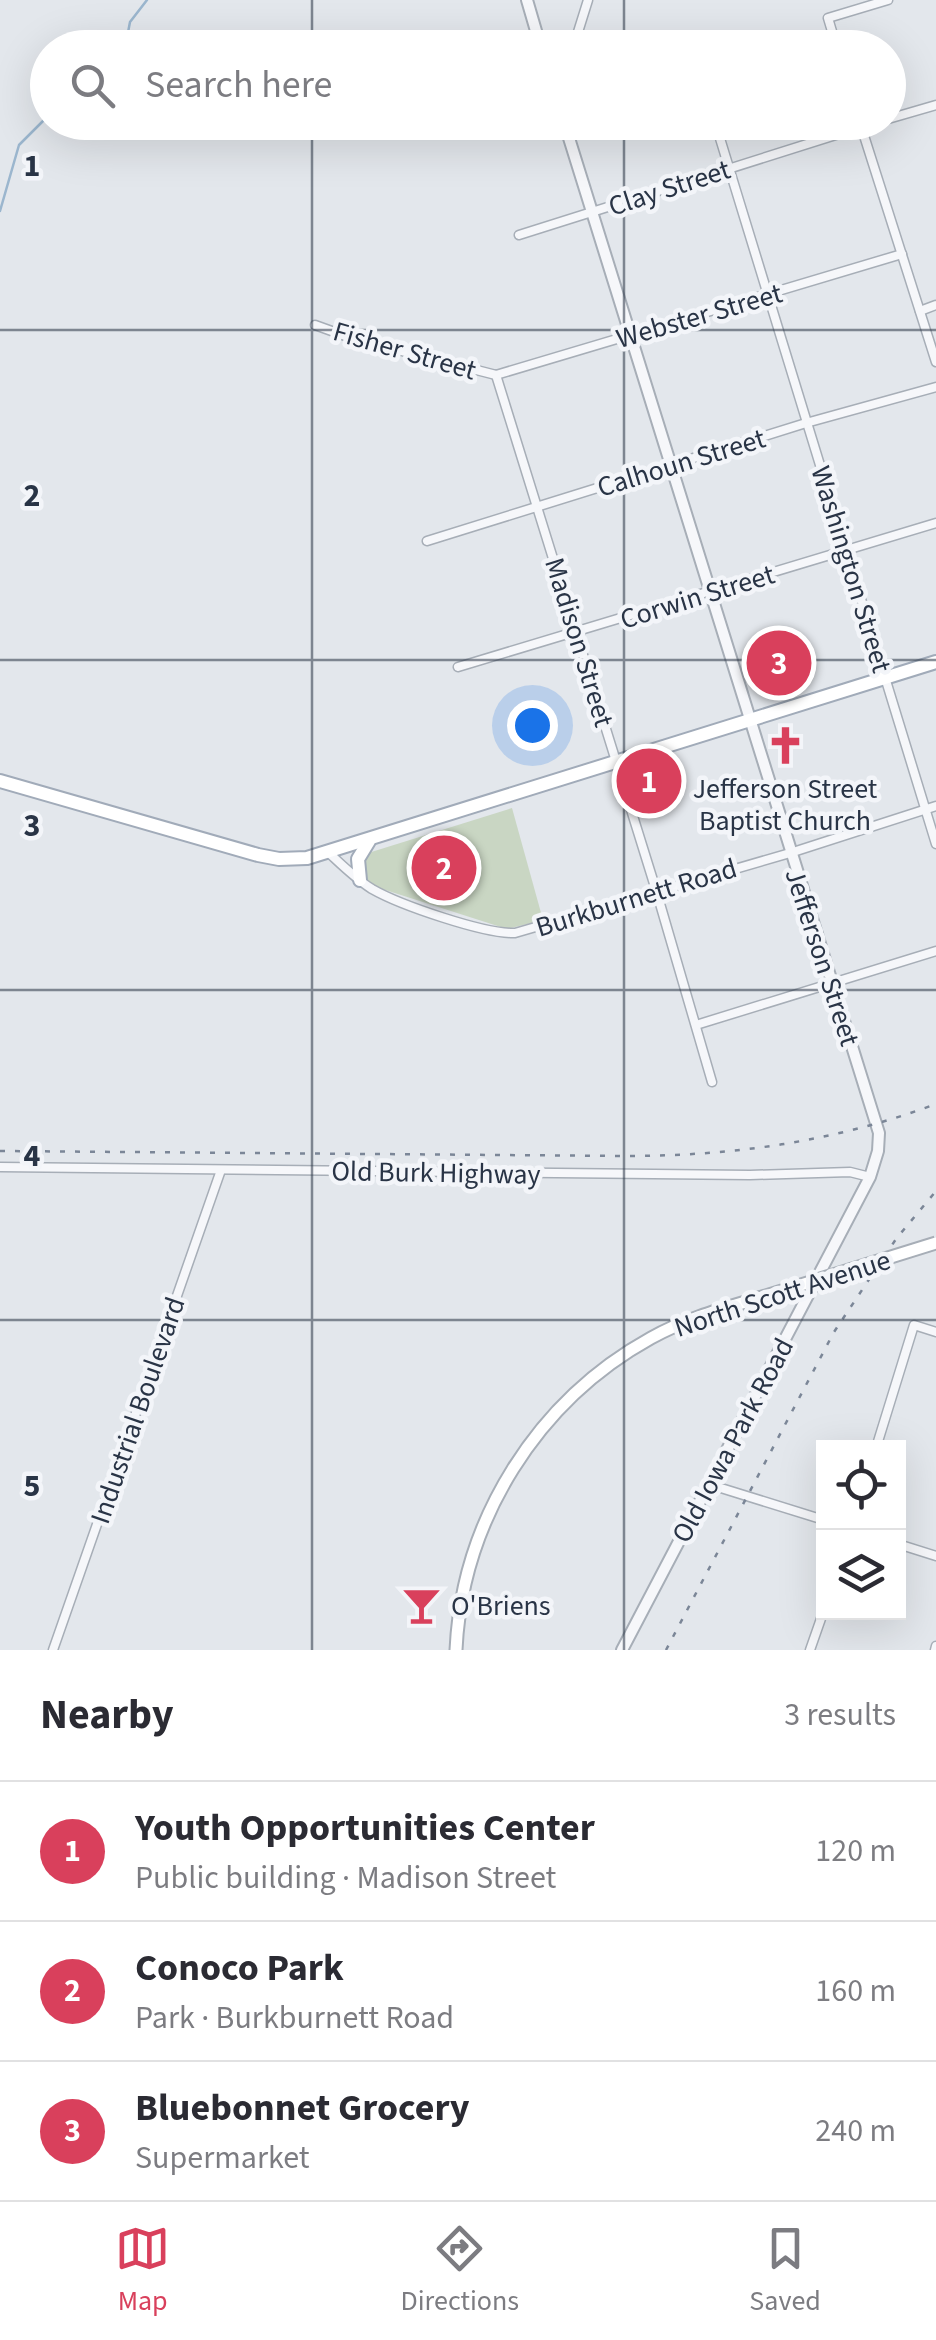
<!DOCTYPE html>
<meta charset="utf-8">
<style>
:root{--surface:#fff;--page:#f7f7f7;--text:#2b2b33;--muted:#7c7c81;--line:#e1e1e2;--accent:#d9405c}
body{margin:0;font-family:"Source Sans 3",sans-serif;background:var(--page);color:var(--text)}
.controls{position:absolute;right:30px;bottom:30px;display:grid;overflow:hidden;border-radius:0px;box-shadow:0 10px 40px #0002}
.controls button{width:90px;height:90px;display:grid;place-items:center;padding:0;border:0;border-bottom:2px solid var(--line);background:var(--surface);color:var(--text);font:50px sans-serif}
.you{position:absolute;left:532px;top:725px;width:35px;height:35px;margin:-25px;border:8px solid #fff;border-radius:50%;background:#1a73e8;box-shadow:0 0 0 15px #1a73e833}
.badge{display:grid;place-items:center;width:65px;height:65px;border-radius:50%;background:var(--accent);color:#fff;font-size:32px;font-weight:700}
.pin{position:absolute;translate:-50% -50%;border:5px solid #fff;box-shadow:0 2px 10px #0006}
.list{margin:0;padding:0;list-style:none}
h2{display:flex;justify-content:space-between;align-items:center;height:130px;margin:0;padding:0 40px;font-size:42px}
h2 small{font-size:32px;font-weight:400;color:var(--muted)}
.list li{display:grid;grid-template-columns:65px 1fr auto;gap:30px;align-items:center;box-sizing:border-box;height:140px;padding:0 40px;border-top:2px solid var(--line)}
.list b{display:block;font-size:38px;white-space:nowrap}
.list p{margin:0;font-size:32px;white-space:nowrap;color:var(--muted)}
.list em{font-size:32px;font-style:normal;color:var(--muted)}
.icon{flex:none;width:55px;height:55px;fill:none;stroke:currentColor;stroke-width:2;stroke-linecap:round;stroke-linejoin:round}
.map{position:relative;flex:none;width:936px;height:1650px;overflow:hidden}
.search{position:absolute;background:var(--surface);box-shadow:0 10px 40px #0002;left:30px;right:30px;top:30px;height:110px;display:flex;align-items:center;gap:25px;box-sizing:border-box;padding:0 35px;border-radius:55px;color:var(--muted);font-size:38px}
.sheet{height:550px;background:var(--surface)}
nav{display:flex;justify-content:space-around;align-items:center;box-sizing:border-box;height:140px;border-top:2px solid var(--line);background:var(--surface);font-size:28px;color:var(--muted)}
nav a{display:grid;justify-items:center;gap:5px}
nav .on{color:var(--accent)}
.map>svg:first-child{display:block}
.green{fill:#c9d6c3}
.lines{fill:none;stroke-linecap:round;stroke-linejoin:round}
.stream{stroke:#9bb6ce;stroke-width:2.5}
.minor-casing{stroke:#a7aeb7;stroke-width:11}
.tertiary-casing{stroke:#a7aeb7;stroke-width:14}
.secondary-casing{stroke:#a7aeb7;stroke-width:15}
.primary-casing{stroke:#a1abb9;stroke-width:16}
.minor{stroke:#f6f7fa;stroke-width:8}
.tertiary{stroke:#f6f7fa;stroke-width:10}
.secondary{stroke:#fff;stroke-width:11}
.primary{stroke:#fff;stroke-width:12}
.rail{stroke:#7b8697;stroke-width:2.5;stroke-dasharray:5 10;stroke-linecap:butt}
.secondary-bridge-casing{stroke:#a7aeb7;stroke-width:15;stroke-linecap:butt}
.secondary-bridge{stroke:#fff;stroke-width:11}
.grid{fill:none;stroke:#293446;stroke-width:2.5;stroke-opacity:0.55}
.labels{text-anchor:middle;stroke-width:9;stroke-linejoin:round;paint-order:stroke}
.street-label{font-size:28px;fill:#293446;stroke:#f3f5f9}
.poi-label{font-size:28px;fill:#293446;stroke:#f3f5f9}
.grid-label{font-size:32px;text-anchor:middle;font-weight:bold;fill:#293446;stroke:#f3f5f9;stroke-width:9;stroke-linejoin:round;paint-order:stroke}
</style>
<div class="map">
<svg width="936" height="1650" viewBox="0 0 936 1650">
<rect width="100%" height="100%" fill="#e3e7ec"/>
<path class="green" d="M 512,808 L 543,920 L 507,929 L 376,887 L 362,876 L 361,859 L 365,854 Z"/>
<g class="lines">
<g class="stream">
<path d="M 125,48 L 130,22 L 147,0"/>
<path d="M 0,211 L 19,145 L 48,116"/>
</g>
<defs>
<g id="minor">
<path d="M 573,48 L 588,0"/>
<path d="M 837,48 L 828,18 L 888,0"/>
<path d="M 888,119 L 936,105"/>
<path d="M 715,122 L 936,844"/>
<path d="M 860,123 L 936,362"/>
<path d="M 519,235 L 877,122"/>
<path d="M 920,311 L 936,305"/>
<path d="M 315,325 L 351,338 L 496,375"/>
<path d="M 496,375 L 656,890 L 712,1082"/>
<path d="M 496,375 L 902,254"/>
<path d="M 427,541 L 806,423 L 936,387"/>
<path d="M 458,667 L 936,523"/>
<path d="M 329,853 C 343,866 356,879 372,889 C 400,905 484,934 515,933 L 790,853 L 936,806"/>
<path d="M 696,1025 L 936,951"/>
<path d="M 0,1167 L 750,1175 L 850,1172 L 870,1177"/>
<path d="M 876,1448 L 914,1325 L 936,1332"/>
<path d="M 708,1484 L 824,1520"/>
<path d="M 898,1544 L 936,1556"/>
<path d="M 53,1650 L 221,1170"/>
<path d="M 810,1650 L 824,1610"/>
<path d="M 935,1650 L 936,1646"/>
</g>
<g id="tertiary">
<path d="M 527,0 L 541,48"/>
<path d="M 564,122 L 879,1133 L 878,1151 L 870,1177 L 622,1650"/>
</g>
<path id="secondary" d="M 456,1650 C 462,1520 537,1401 651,1338 C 685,1319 722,1309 759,1298"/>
<g id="primary">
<path d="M 0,781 L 258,855 L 279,859 L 307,858 L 936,662"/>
<path d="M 360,880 L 358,859 L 369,841"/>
</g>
</defs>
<use href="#minor" class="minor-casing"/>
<use href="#tertiary" class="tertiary-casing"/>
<use href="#secondary" class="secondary-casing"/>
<use href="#primary" class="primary-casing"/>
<use href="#minor" class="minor"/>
<use href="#tertiary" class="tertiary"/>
<use href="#secondary" class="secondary"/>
<use href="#primary" class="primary"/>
<g class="rail">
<path d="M 0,1151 L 624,1156 C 732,1156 834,1142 936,1104"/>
<path d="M 666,1650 L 834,1332 L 896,1239 L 936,1191"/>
</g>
<defs>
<path id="secondary-bridge" d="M 759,1298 L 936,1243"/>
</defs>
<use href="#secondary-bridge" class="secondary-bridge-casing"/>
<use href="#secondary-bridge" class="secondary-bridge"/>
</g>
<path class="grid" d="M 312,0 L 312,48M 624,0 L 624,48M 312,122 L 312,1650M 624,122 L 624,1650M 0,330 L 936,330M 0,660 L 936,660M 0,990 L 936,990M 0,1320 L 936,1320"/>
<defs>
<symbol id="church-bare" viewBox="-9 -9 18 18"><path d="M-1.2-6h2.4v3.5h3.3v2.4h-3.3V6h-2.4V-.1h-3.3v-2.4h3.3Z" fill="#d9405c" stroke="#f3f5f9" stroke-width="2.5" paint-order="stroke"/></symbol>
<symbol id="bar-bare" viewBox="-9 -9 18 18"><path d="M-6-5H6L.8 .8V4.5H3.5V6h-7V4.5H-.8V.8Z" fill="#d9405c" stroke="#f3f5f9" stroke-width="2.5" paint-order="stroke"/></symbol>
</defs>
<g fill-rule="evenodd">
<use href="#church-bare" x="758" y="718" width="55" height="55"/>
<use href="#bar-bare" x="394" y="1578" width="55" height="55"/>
</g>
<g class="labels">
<g class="street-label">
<text transform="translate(669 187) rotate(-18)" y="10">Clay Street</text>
<text transform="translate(699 315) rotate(-16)" y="10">Webster Street</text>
<text transform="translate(405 350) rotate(16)" y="10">Fisher Street</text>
<text transform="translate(681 462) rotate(-17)" y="10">Calhoun Street</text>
<text transform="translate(852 569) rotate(73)" y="10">Washington Street</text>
<text transform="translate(697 596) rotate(-17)" y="10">Corwin Street</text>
<text transform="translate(580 642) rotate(73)" y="10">Madison Street</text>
<text transform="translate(636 897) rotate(-17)" y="10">Burkburnett Road</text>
<text transform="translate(823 957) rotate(72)" y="10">Jefferson Street</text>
<text transform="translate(436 1172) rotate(1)" y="10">Old Burk Highway</text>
<text transform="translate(782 1293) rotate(-18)" y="10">North Scott Avenue</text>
<text transform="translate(137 1410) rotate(-71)" y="10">Industrial Boulevard</text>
<text transform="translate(732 1440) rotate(-62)" y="10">Old Iowa Park Road</text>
</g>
<g class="poi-label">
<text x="785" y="798">Jefferson Street<tspan x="785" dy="32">Baptist Church</tspan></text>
<text x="451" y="1615" text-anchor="start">O'Briens</text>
</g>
</g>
<g class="grid-label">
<text x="32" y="176">1</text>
<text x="32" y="506">2</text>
<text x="32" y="836">3</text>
<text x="32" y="1166">4</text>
<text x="32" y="1496">5</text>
</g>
</svg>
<div class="controls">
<button><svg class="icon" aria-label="locate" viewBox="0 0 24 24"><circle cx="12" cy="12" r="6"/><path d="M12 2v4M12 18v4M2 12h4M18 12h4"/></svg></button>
<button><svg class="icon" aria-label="layers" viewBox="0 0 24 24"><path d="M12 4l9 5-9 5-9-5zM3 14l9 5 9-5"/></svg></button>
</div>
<div class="you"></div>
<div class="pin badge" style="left:649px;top:781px">1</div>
<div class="pin badge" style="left:444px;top:868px">2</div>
<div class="pin badge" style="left:779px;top:663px">3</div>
<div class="search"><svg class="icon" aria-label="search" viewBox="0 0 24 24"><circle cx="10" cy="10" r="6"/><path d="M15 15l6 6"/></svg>Search here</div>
</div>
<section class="sheet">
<h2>Nearby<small>3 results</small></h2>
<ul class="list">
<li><span class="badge">1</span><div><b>Youth Opportunities Center</b><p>Public building · Madison Street</p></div><em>120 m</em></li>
<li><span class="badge">2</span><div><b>Conoco Park</b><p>Park · Burkburnett Road</p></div><em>160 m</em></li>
<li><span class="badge">3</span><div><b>Bluebonnet Grocery</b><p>Supermarket</p></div><em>240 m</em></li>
</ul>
</section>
<nav>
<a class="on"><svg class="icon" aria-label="map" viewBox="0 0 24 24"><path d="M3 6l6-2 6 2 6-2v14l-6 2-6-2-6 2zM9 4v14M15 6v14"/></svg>Map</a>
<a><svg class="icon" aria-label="directions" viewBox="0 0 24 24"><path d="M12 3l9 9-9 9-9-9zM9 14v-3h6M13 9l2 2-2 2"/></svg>Directions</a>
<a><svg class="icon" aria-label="saved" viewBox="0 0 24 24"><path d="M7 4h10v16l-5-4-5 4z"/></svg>Saved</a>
</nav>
